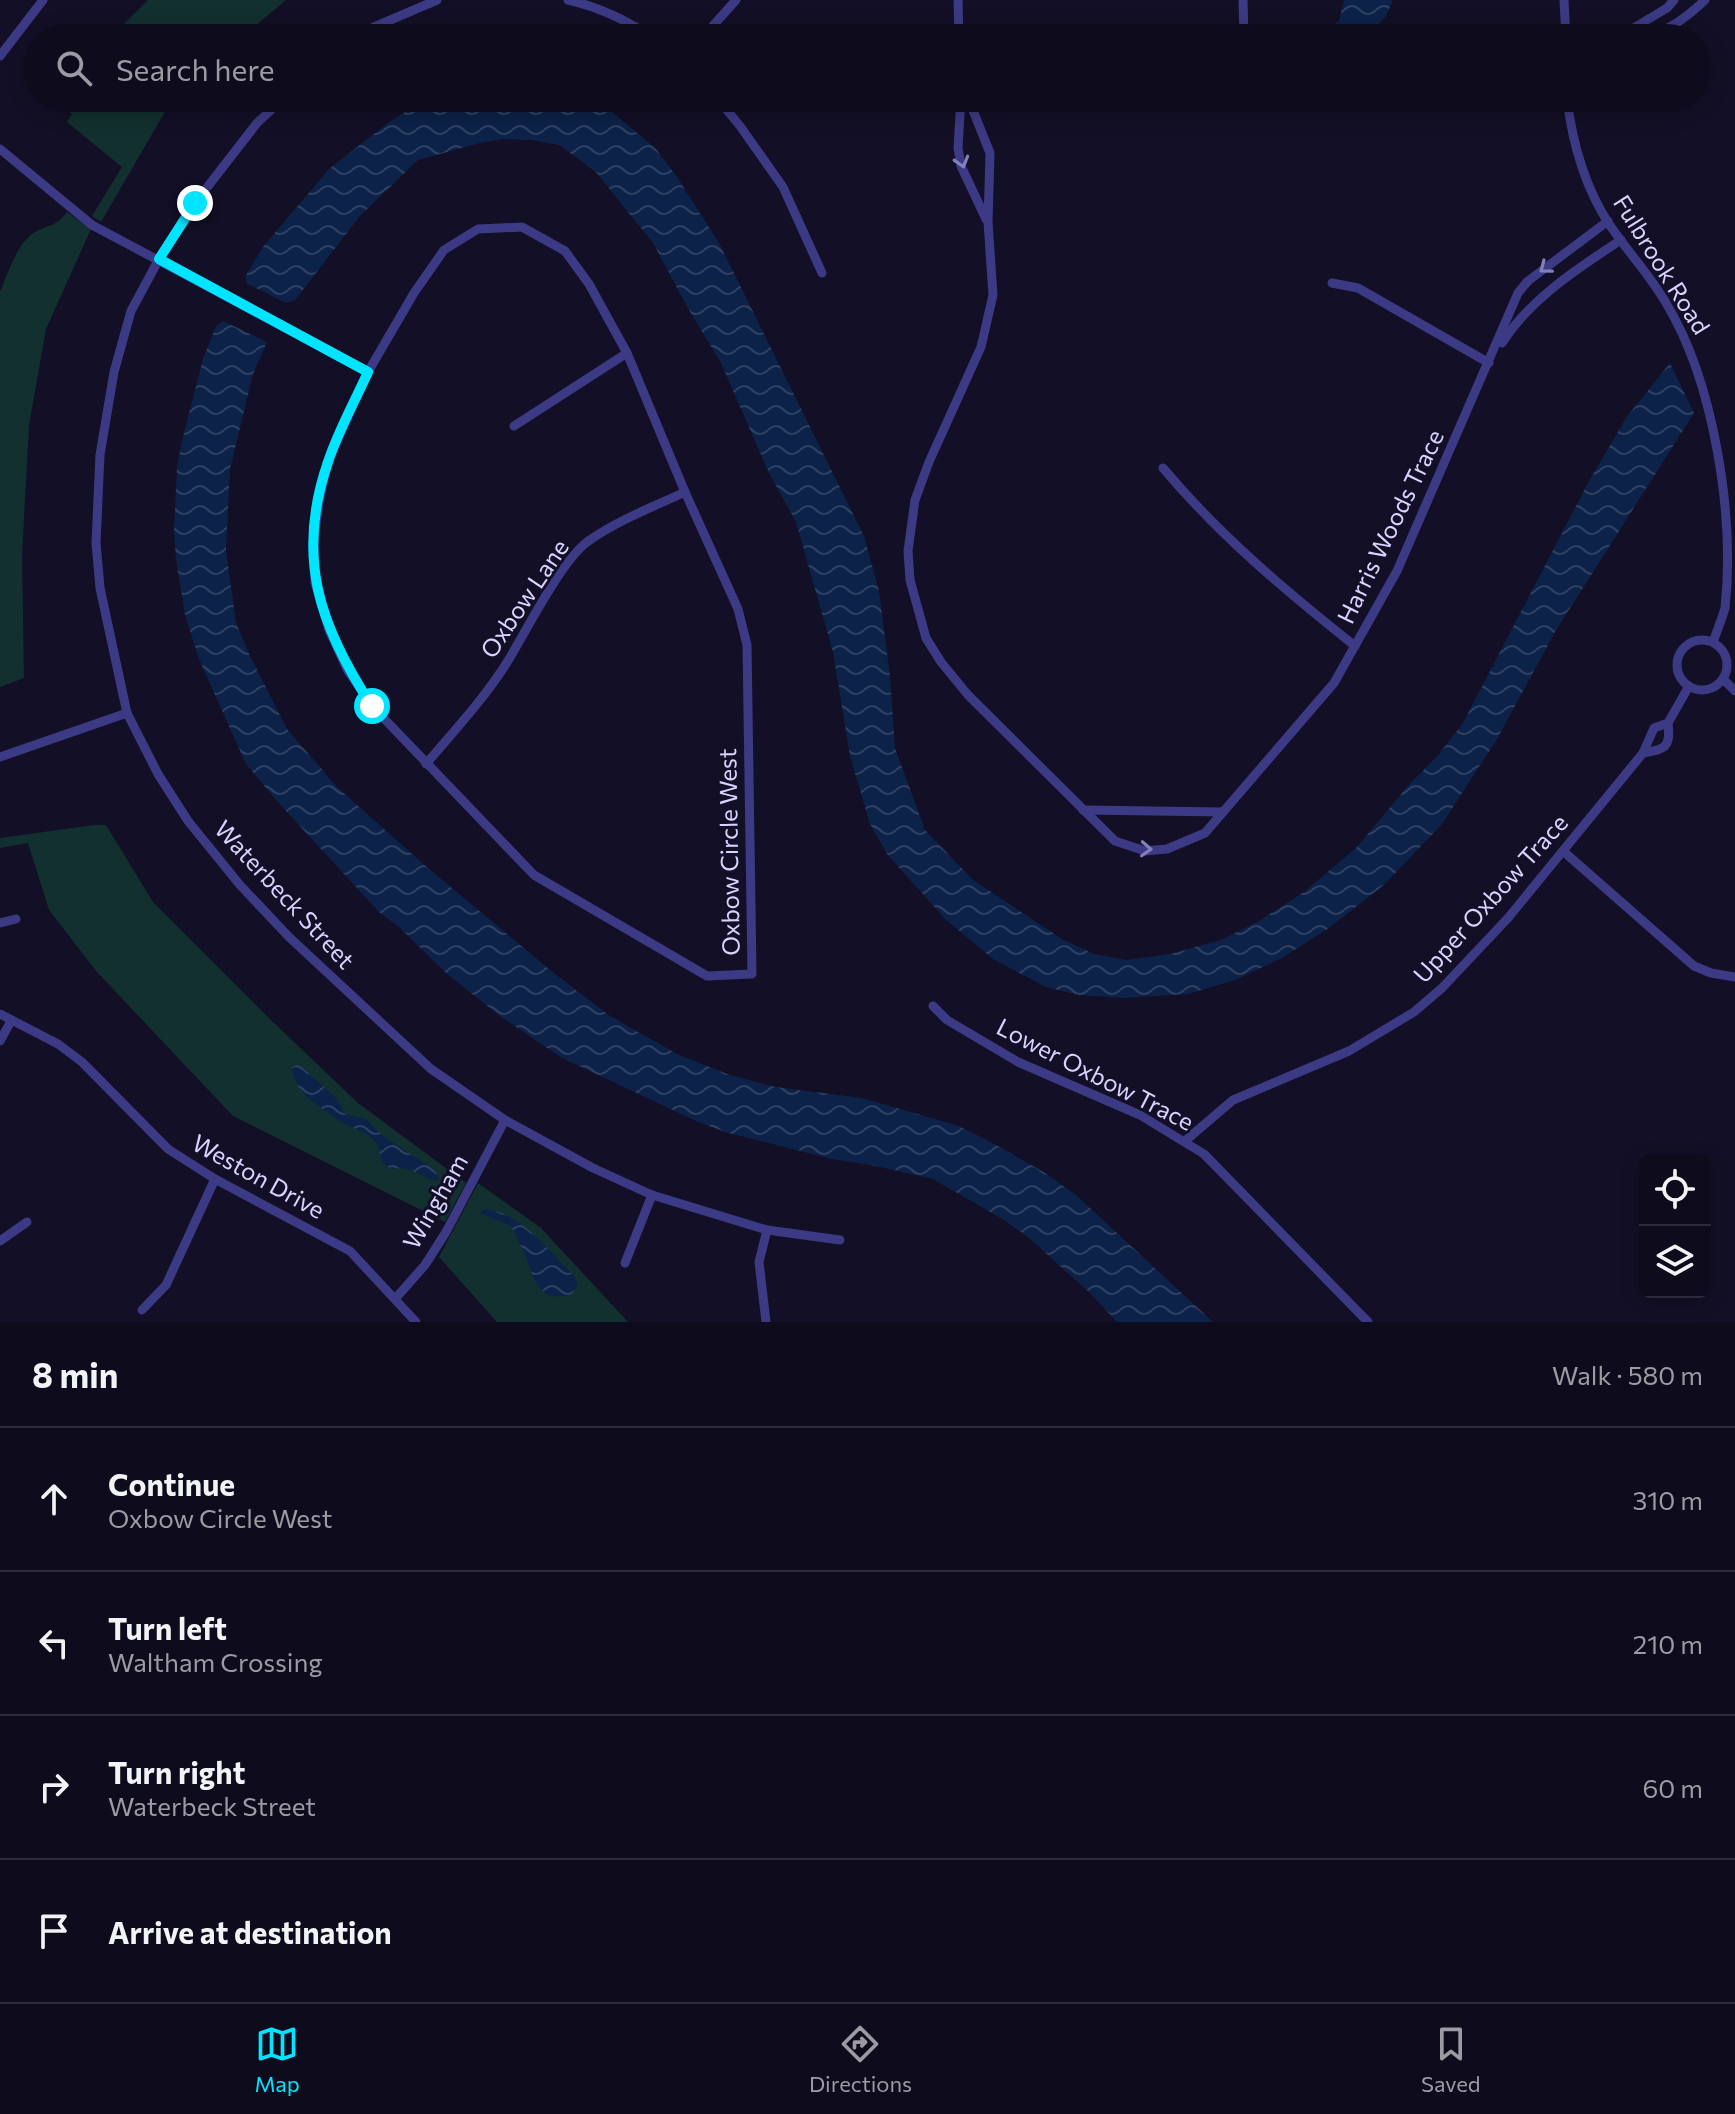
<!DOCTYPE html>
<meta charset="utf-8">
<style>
:root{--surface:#0e0b1c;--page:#1c1929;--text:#f1f3f6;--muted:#9b9ba3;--line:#2e2b3b;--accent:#00e5ff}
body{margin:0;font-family:Commissioner,sans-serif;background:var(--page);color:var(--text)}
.controls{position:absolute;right:24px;bottom:24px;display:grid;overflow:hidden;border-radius:12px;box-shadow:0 4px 20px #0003}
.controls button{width:72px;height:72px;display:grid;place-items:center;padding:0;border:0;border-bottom:2px solid var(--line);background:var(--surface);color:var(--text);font:40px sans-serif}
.stop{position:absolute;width:24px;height:24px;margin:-18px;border:6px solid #00e5ff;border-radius:50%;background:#fff}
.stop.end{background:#00e5ff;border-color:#fff;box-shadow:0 2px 8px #0008}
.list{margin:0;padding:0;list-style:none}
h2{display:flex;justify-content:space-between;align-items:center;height:104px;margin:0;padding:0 32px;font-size:34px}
h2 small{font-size:26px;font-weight:400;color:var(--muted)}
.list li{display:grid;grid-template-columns:52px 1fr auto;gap:24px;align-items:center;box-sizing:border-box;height:144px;padding:0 32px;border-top:2px solid var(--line)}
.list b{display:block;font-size:30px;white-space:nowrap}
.list p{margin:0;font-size:26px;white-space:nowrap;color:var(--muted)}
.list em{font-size:26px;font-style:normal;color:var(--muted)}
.icon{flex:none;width:44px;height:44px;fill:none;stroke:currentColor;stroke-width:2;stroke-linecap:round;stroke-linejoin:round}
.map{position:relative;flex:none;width:1735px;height:1322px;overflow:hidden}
.search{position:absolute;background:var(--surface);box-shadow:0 4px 20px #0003;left:24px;right:24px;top:24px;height:88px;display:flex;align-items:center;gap:20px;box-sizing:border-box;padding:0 28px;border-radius:44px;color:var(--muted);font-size:30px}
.sheet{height:680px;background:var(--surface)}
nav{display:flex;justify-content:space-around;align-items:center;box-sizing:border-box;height:112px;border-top:2px solid var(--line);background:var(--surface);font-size:22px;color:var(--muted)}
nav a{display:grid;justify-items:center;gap:4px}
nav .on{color:var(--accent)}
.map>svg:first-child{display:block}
.grass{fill:#12302f}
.water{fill:url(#water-waves)}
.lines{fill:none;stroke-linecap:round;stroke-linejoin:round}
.minor{stroke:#3d3a85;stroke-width:9}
.oneway{stroke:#837fbc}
.route{stroke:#00e5ff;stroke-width:10}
.labels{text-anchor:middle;stroke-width:6;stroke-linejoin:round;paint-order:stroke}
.street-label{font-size:24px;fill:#d9d4ff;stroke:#130f26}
</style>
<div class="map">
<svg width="1735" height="1322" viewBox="0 0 1735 1322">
<defs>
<pattern id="water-waves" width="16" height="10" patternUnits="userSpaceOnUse" patternTransform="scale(2)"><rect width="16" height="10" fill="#0c2248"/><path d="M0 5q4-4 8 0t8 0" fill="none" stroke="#2f4163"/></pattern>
</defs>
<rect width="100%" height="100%" fill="#130f26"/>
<g class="grass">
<path d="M 148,0 L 286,0 L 241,38 L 110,38 Z"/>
<path d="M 52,98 L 178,98 L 166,110 L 101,222 L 92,216 L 122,167 L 67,122 L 72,114 L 51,99 Z"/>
<path d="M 67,212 L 91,229 L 46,329 L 29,425 L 22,556 L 24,678 L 0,687 L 0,292 C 8,273 17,243 35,232 C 50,224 56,227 67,212 Z"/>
<path d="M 94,825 L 106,825 L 153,902 L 273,1022 L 358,1103 L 466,1183 L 445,1222 L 233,1116 L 96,971 L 49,910 L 28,843 L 0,848 L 0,838 Z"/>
<path d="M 478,1183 L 541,1228 L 628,1322 L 497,1322 L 439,1257 Z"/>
</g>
<g class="water">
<path d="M 1344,0 L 1393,0 L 1386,16 L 1367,38 L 1314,38 L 1339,21 Z"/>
<path d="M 427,98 L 584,98 L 612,112 L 656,149 L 677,177 L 719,243 L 864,536 L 879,591 L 890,676 L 895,748 L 925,830 L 973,880 L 1062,939 L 1094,954 L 1126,960 L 1170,954 L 1221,940 L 1259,921 L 1304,892 L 1356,848 L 1407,787 L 1439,754 L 1463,723 L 1588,483 L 1626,418 L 1670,363 L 1694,413 L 1555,632 L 1497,739 L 1442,824 L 1384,885 L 1329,928 L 1282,958 L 1235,980 L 1188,994 L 1124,998 L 1079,995 L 1046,987 L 993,959 L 946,920 L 887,854 L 870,824 L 850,756 L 833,652 L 796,522 L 768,471 L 721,363 L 689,310 L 653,243 L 595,171 L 559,145 L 531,140 L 502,139 L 480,143 L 418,160 L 360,216 L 295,300 L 286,303 L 246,283 L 246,275 L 263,247 L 329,169 L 388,123 Z"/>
<path d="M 223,321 L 267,342 L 253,374 L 230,469 L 226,550 L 236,623 L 249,654 L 287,729 L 337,787 L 429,869 L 550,970 L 610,1016 L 677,1054 L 727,1074 L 775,1087 L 862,1098 L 959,1126 L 998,1146 L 1045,1173 L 1076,1195 L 1213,1322 L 1117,1322 L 1092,1295 L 1028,1237 L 1004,1220 L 933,1179 L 871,1165 L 832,1159 L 725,1132 L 696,1121 L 562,1058 L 500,1016 L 447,974 L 400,928 L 379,912 L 276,800 L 246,764 L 199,659 L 185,615 L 176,559 L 174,533 L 177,466 L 183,437 L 203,359 L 216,326 Z"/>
<path d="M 298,1064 L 338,1100 L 345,1114 L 366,1119 L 383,1136 L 435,1170 L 439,1181 C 418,1178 415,1165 391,1169 L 382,1162 L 378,1146 L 369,1135 L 342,1123 L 309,1099 L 298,1087 L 291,1068 Z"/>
<path d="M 484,1209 C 521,1212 550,1252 574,1276 L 578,1285 L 572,1294 C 539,1305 534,1278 525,1255 C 521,1245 515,1236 511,1226 L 480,1213 Z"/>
</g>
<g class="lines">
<g class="minor">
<path d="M 568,0 C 599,7 627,20 653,38"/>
<path d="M 958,0 L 959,38"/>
<path d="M 1243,0 L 1244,38"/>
<path d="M 1564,0 L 1566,38"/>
<path d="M 357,38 L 374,27 L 437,0"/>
<path d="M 702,38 L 736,0"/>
<path d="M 1617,38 L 1667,8 L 1674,0"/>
<path d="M 1641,38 C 1668,31 1685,19 1705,0"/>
<path d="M 0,56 L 43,0"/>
<path d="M 284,98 L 257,123 L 195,203 L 159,259 L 131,311 L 114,372 L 100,455 L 96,543 L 100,588 L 127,713 L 158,774 L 188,821 L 240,885 L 289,937 L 431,1069 L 505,1120 L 593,1168 L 652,1195 L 767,1230 L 840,1240"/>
<path d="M 717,98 L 740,126 L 783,187 L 822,273"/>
<path d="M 961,98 L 958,148 L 961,166 L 986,219"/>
<path d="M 968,98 L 990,153 L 988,222 L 993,295 L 981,347 L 929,462 L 915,500 L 908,551 L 910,580 L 926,638 L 941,662 L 968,695 L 1115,841 L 1145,851 L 1167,849 L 1205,833 L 1334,683 L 1397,571 L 1518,293 L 1528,281 L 1608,221"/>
<path d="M 1567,98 C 1572,141 1585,187 1609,224 C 1627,251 1650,275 1666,303 C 1714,382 1735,516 1725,608 C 1722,619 1717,631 1713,642"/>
<path d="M 0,149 L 92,225 L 368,372"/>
<path d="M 522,227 L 565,251 L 589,284 L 627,353 L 685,492 L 738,609 L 747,645 L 752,974 L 707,976 L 534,875 L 372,706 L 348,671 L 329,630 L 315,583 L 314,536 L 319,502 L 327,463 L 368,372 L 414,293 L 444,250 L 478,229 Z"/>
<path d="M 1332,283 L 1358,288 L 1489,363"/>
<path d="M 1502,343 C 1530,299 1578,268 1621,240"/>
<path d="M 514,426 L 627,353"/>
<path d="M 1163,468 C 1220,536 1286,591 1355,646"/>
<circle cx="1702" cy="665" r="25"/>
<path d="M 1723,679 L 1735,691"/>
<path d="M 1643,753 C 1665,749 1671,748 1668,723"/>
<path d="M 0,757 L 127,713"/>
<path d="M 426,764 C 454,731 483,700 506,664 C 526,632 559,564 587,542 C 616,521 653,507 685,492"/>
<path d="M 1083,810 L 1223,812"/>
<path d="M 1563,851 L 1694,966 L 1711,973 L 1735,977"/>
<path d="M 0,923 L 16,919"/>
<path d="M 933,1006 L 947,1020 L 1018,1062 L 1140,1115 L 1204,1154 L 1368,1322"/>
<path d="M 0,1014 L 58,1044 L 82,1062 L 168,1149 L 215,1179 L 350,1251 L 416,1322"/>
<path d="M 0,1041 L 11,1021"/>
<path d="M 1185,1141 L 1233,1100 L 1349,1051 L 1414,1012 L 1442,988 L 1508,918 L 1643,753 L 1654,728 L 1668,723 L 1689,686"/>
<path d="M 0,1241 L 27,1222"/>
<path d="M 625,1263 L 652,1195"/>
<path d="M 395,1299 L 425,1265 L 446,1232 L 505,1120"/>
<path d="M 142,1310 L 166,1285 L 215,1179"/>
<path d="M 766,1322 L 759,1262 L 767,1230"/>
</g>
</g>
<defs><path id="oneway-chevron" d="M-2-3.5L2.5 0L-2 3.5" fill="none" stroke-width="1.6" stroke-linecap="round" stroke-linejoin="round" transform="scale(2)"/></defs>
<g class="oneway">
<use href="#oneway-chevron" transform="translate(962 162) rotate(74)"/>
<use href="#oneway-chevron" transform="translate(1545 268) rotate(143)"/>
<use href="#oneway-chevron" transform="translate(1146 849) rotate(3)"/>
</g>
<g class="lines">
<path class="route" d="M 195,203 L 159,259 L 368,372 C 355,401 338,431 328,462 C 295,557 320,627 372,706"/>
</g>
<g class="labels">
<g class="street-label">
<text transform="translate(1661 265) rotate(58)" y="8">Fulbrook Road</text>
<text transform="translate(1391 527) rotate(-64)" y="8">Harris Woods Trace</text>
<text transform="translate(525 599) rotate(-56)" y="8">Oxbow Lane</text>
<text transform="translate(730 852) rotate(-91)" y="8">Oxbow Circle West</text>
<text transform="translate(284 895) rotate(47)" y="8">Waterbeck Street</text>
<text transform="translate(1491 899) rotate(-48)" y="8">Upper Oxbow Trace</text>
<text transform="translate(1095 1075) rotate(27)" y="8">Lower Oxbow Trace</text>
<text transform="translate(258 1177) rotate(29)" y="8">Weston Drive</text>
<text transform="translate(436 1202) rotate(-60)" y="8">Wingham</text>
</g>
</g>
</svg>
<div class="controls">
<button><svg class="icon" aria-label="locate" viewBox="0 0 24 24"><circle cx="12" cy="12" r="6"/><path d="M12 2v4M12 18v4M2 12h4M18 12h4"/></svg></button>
<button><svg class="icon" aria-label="layers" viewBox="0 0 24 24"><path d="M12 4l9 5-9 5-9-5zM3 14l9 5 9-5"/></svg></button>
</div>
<div class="stop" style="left:372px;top:706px"></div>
<div class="stop end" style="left:195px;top:203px"></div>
<div class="search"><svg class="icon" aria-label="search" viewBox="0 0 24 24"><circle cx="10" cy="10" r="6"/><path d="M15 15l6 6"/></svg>Search here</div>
</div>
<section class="sheet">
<h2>8 min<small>Walk · 580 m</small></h2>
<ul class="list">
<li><svg class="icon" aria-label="ahead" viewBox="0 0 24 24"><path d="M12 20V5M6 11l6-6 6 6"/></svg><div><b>Continue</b><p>Oxbow Circle West</p></div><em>310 m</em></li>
<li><svg class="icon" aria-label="left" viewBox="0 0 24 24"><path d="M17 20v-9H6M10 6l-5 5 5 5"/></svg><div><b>Turn left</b><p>Waltham Crossing</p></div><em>210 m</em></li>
<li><svg class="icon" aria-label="right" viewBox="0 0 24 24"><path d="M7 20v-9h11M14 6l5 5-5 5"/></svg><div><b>Turn right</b><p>Waterbeck Street</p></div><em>60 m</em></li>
<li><svg class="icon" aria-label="arrive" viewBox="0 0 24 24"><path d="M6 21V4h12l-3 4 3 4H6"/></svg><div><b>Arrive at destination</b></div></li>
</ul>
</section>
<nav>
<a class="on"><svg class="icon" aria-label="map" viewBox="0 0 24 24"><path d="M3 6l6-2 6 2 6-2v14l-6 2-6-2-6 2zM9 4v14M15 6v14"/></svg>Map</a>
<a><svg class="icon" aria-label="directions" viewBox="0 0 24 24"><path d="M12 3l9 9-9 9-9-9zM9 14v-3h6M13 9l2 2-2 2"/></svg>Directions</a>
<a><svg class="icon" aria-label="saved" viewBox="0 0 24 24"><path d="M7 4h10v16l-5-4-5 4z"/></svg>Saved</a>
</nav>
